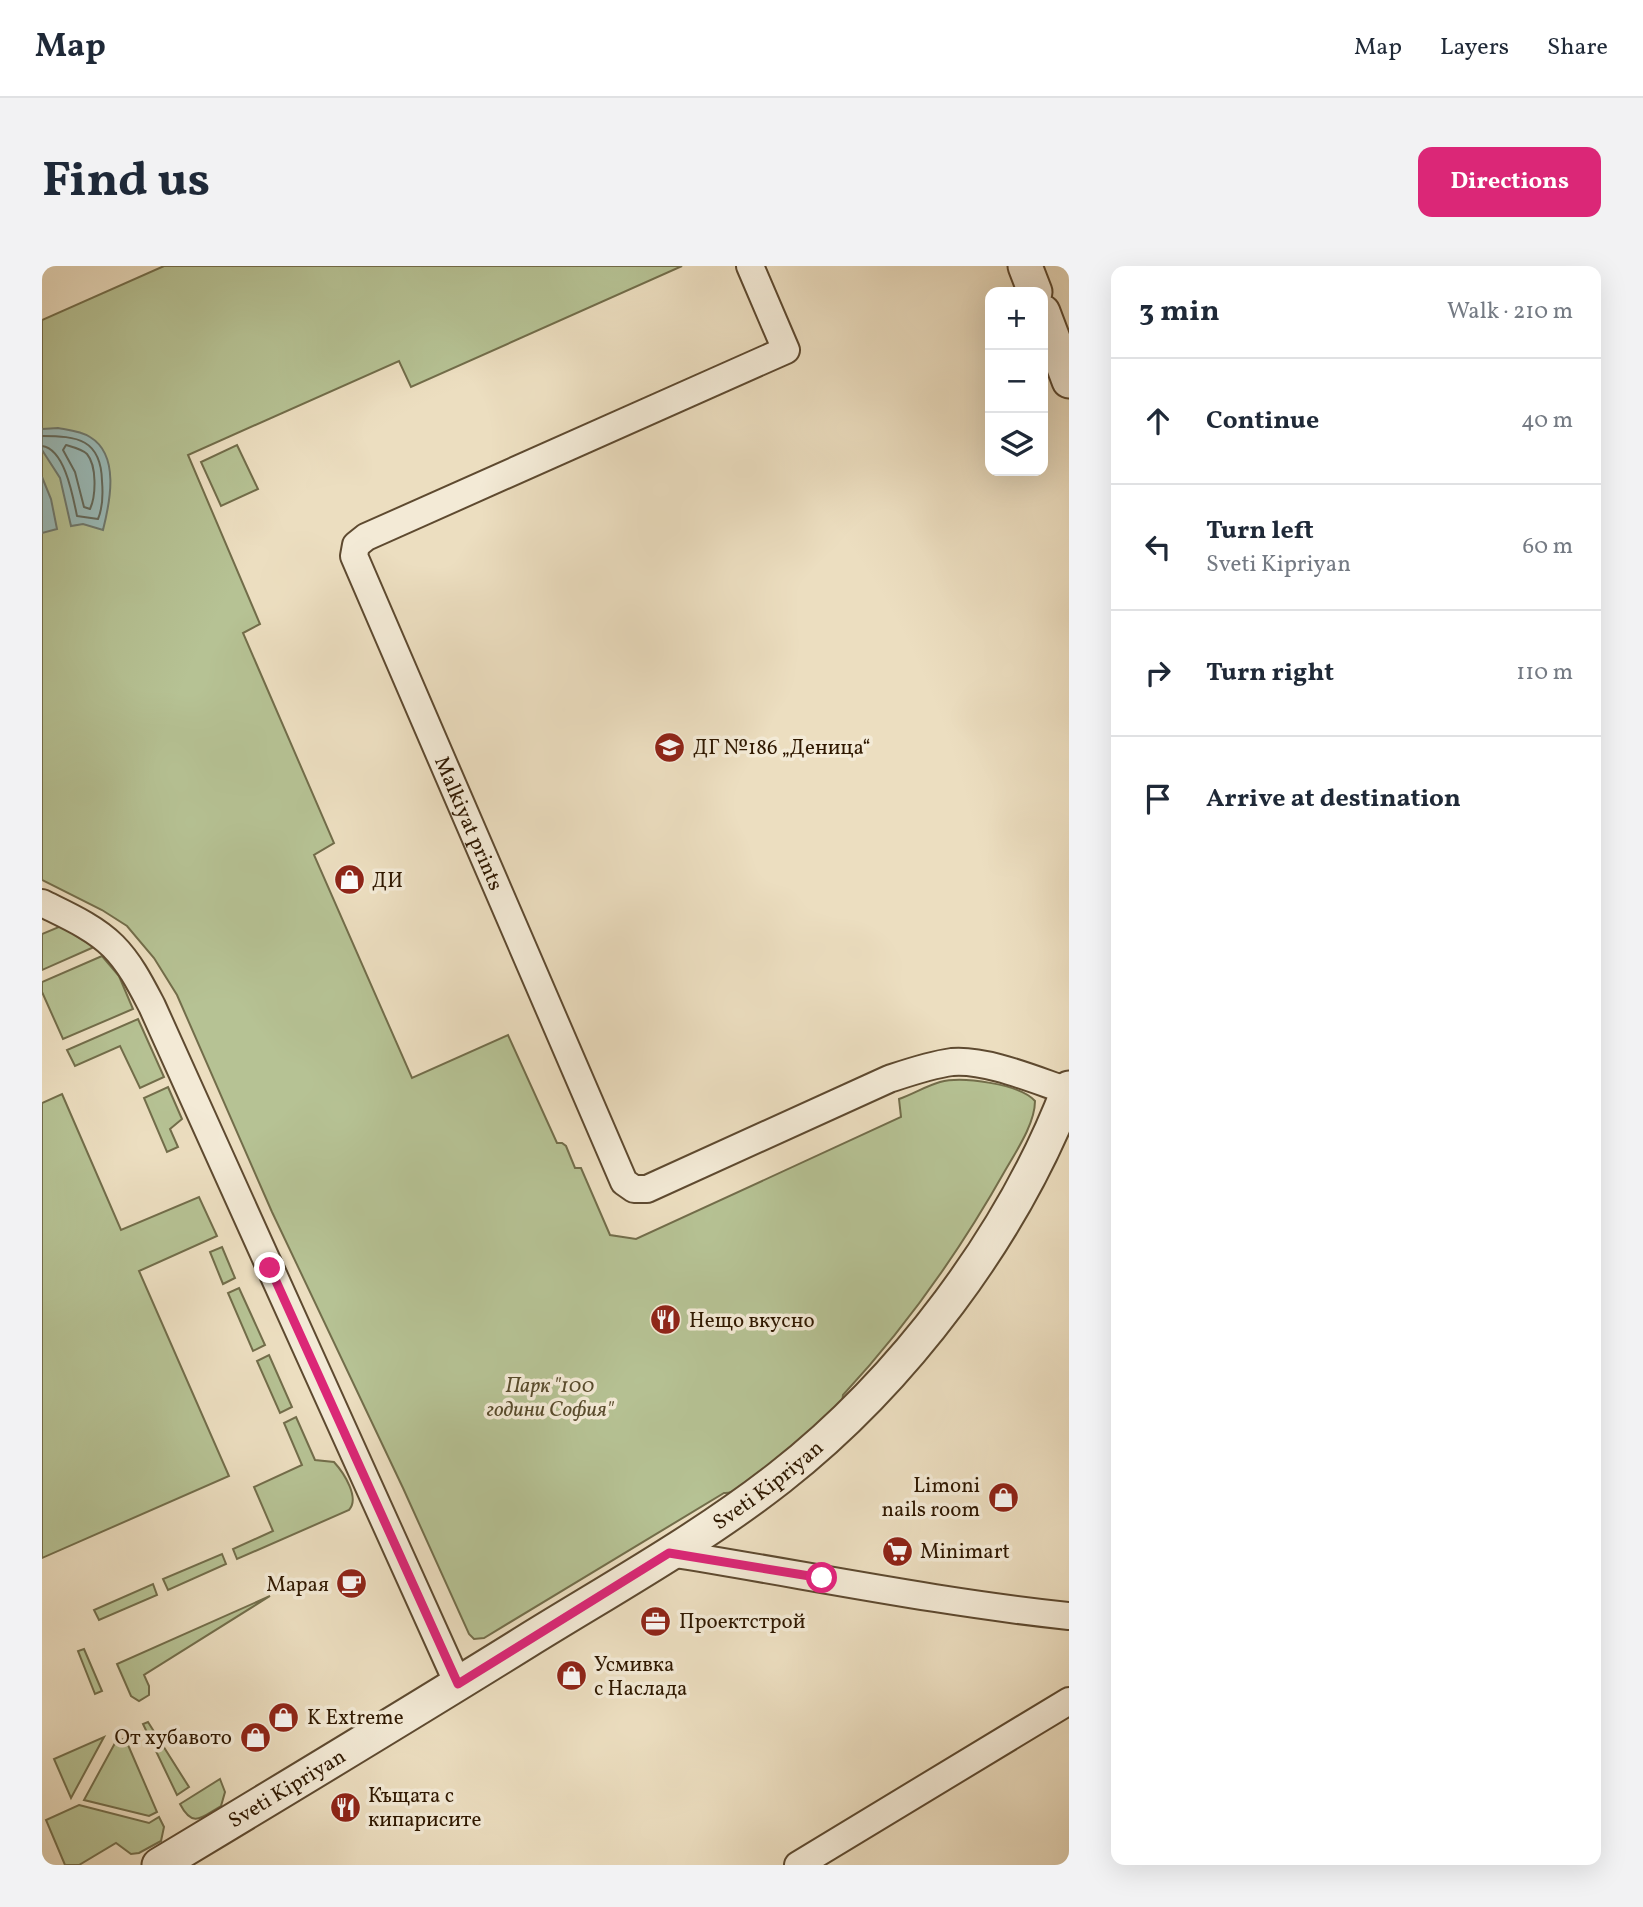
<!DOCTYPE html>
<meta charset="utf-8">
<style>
:root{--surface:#fff;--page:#f2f2f3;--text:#1f2937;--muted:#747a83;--line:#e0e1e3;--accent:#db2777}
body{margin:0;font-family:Vollkorn,serif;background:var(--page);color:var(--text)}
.controls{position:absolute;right:21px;top:21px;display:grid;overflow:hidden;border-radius:14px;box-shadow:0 7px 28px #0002}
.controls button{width:63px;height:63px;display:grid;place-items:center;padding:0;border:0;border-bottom:2px solid var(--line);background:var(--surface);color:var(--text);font:35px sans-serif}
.stop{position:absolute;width:21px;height:21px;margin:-16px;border:5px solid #db2777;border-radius:50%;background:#fff}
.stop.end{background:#db2777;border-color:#fff;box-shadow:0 2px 7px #0008}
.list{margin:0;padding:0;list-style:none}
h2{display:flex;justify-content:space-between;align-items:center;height:91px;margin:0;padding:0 28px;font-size:30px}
h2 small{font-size:23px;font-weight:400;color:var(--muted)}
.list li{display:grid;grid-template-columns:46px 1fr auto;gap:21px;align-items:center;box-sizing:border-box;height:126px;padding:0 28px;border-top:2px solid var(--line)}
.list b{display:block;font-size:26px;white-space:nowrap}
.list p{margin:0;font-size:23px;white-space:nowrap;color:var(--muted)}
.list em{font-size:23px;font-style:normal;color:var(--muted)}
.icon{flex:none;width:38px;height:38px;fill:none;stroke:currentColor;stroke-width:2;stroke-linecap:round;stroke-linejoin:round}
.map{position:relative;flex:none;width:1027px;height:1599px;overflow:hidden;border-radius:14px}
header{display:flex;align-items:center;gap:42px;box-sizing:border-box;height:98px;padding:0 35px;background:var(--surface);border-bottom:2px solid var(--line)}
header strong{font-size:33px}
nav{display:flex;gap:38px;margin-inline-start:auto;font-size:24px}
.intro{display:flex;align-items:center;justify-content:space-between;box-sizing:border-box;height:168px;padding:0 42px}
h1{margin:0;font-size:49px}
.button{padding:18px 32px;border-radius:14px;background:var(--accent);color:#fff;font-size:24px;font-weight:700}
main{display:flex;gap:42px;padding:0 42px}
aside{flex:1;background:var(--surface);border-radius:14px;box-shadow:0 7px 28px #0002}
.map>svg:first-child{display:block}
.green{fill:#b6c294;stroke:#726d4a;stroke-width:2}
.water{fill:#9abbb9;stroke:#6f7a6f;stroke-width:2}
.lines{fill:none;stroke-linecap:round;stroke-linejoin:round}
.shore{stroke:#646a5c;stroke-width:2}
.minor-casing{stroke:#5e4a30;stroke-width:30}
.tertiary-casing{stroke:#5e4a30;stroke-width:37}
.minor{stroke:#f3ead6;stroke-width:26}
.tertiary{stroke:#f3ead6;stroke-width:33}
.route{stroke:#db2777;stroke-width:9}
.labels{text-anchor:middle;stroke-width:7;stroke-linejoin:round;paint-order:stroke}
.poi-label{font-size:21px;fill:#2f1800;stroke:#f3ead6;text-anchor:start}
.street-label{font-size:21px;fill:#2f1800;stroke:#f3ead6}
.park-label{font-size:21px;font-style:italic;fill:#584b2c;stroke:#f3ead6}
</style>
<header>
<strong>Map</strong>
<nav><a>Map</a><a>Layers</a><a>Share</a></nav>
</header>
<div class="intro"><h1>Find us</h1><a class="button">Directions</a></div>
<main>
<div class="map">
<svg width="1027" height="1599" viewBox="0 0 1027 1599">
<rect width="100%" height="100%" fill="#ecdec0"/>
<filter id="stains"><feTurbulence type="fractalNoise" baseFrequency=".00286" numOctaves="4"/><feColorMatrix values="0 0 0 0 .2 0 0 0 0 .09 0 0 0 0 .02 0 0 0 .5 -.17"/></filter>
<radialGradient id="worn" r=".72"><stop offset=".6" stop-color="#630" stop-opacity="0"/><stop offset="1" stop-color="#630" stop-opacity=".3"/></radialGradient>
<g class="green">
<path d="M 122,0 L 640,0 L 369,121 L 357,95 L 146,189 L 218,358 L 201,367 L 292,577 L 272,589 L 370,812 L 466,769 L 515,877 L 520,877 L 524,880 L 533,902 L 539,902 L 568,969 L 594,973 L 859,851 L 857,833 C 871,828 884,820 898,816 C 920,810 978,818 993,835 C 993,857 975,884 964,903 C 918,985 865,1060 801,1129 L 800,1137 C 779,1156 707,1229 682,1227 L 442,1372 L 432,1373 L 427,1368 L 361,1222 L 230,946 L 135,729 L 112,692 L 85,660 L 60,644 L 0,614 L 0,54 Z"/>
<path d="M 195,179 L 216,223 L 179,240 L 159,196 Z"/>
<path d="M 19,660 L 52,681 L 0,704 L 0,668 Z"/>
<path d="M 60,690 L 77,710 L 91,743 L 21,773 L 0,726 L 0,716 Z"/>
<path d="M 96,753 L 122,811 L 98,822 L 78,780 L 33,800 L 25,784 Z"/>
<path d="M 126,821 L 140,853 L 128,863 L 136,881 L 125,886 L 102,832 Z"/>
<path d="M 20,828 L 79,964 L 157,931 L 175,970 L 97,1005 L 187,1210 L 0,1292 L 0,837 Z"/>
<path d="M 180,981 L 193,1012 L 181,1018 L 168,986 Z"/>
<path d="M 197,1022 L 223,1079 L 211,1085 L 186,1027 Z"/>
<path d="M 227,1089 L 250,1141 L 238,1147 L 215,1095 Z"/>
<path d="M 254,1151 L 273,1194 L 292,1196 C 302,1207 318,1232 307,1244 L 195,1293 L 191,1283 L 231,1265 L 212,1221 L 260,1199 L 242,1157 Z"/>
<path d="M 180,1288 L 184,1298 L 126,1324 L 121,1313 Z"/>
<path d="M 111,1318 L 115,1329 L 57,1354 L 52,1344 Z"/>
<path d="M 228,1330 L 102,1409 L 107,1420 L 107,1429 L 97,1435 L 89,1430 L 75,1398 Z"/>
<path d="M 42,1383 L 60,1425 L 53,1428 L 36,1385 Z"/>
<path d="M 106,1456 L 147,1521 L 135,1529 L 101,1458 Z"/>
<path d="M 62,1471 L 29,1532 L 12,1493 Z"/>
<path d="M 83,1472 L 115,1546 L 107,1550 L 42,1534 L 73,1477 Z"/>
<path d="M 178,1513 L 183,1526 L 179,1540 C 160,1551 151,1563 138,1538 Z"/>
<path d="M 37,1539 L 107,1557 L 117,1551 L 122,1561 L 119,1575 L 97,1587 L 89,1588 L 74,1577 L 37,1599 L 23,1599 L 4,1554 Z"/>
</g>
<g class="water">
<path d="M 16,162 C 27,164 39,165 48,171 C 78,189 68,236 61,264 L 41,258 L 29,260 L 18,212 L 0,184 L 0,163 Z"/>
<path d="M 0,211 L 9,233 L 15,263 L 0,267 Z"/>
</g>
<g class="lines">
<g class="shore">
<path d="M 0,170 C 35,170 59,173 60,215 C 61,227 61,241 56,253 L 35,250 C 31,231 23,183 0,180"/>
<path d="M 24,179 C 31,181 40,183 45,188 C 55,200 54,230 48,243 L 42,241 L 33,206 L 21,184 Z"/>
</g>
<defs>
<g id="minor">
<path id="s1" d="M 708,0 L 744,84 L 324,271 L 314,279 L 312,290 L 582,916 L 592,923 L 605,923 L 847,813 C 868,806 888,799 910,796 C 944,793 993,814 1026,825"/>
<path d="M 0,637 C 24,649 52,661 71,680 C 88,697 99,719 110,740 L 416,1418"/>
<path d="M 627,1287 C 760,1308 893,1336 1027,1350"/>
<path d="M 756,1599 L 1027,1435"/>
</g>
<g id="tertiary">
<path d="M 983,0 L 993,26"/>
<path d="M 1001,46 L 1027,115"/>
<path id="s2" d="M 117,1599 C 240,1525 363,1451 485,1375 C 569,1323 659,1273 737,1212 C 861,1115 971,969 1027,822"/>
</g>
</defs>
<use href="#minor" class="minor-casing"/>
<use href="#tertiary" class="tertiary-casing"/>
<use href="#minor" class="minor"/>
<use href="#tertiary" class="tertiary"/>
</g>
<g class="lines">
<path class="route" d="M 228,1002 L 416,1418 L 627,1287 L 780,1312"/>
</g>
<defs>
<symbol id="school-disc" viewBox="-11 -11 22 22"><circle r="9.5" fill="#8f2418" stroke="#f3ead6"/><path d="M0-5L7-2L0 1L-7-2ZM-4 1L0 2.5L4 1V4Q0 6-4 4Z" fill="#fff"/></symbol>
<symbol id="shop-disc" viewBox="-11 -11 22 22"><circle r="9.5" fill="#8f2418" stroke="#f3ead6"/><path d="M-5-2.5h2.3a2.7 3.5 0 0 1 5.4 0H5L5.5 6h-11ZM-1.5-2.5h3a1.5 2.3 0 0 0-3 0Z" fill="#fff"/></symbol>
<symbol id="restaurant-disc" viewBox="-11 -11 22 22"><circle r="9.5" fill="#8f2418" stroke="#f3ead6"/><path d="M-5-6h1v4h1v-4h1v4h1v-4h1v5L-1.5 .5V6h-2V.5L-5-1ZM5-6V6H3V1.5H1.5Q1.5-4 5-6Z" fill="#fff"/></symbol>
<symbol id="supermarket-disc" viewBox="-11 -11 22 22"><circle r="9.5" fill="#8f2418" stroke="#f3ead6"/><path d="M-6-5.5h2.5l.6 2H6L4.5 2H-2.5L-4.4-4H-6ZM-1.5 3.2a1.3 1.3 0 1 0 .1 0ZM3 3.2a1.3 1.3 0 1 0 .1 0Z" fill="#fff"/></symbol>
<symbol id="cafe-disc" viewBox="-11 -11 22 22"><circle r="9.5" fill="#8f2418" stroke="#f3ead6"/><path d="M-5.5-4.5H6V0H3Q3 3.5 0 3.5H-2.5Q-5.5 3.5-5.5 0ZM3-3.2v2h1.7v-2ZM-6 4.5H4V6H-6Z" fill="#fff"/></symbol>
<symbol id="office-disc" viewBox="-11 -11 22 22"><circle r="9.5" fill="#8f2418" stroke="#f3ead6"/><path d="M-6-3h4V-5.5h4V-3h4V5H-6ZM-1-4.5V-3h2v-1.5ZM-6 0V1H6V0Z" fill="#fff"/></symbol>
</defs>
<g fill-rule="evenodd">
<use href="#school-disc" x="610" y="464" width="35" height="35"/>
<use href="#shop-disc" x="290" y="596" width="35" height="35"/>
<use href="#restaurant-disc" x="606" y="1036" width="35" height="35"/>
<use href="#shop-disc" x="944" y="1214" width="35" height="35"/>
<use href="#supermarket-disc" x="838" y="1268" width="35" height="35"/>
<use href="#cafe-disc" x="292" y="1300" width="35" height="35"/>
<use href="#office-disc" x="596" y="1338" width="35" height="35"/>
<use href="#shop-disc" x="512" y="1392" width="35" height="35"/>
<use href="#shop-disc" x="224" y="1434" width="35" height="35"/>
<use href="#shop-disc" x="196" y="1454" width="35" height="35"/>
<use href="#restaurant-disc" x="286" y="1524" width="35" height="35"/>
</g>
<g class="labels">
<g class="poi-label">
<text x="651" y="488">ДГ №186 „Деница“</text>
<text x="330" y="621">ДИ</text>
<text x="647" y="1061">Нещо вкусно</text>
<text x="938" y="1226" text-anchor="end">Limoni<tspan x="938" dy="24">nails room</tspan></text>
<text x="878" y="1292">Minimart</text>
<text x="287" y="1325" text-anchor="end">Марая</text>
<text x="637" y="1362">Проектстрой</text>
<text x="552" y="1405">Усмивка<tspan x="552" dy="24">с Наслада</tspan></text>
<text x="265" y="1458">K Extreme</text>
<text x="190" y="1478" text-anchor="end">От хубавото</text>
<text x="326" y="1536">Къщата с<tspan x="326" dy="24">кипарисите</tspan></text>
</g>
<g class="street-label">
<text dy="7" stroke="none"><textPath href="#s1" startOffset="866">Malkiyat prints</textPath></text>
<text dy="7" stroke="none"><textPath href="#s2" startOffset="718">Sveti Kipriyan</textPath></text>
<text dy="7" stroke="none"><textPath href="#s2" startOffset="149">Sveti Kipriyan</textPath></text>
</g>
<g class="park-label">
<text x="508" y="1126">Парк "100<tspan x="508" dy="24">години София"</tspan></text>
</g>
</g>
<rect width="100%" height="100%" filter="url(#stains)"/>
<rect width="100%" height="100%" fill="url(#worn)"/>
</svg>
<div class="controls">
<button>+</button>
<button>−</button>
<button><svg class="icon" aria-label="layers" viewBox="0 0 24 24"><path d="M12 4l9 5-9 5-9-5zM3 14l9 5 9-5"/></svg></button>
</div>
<div class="stop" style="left:780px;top:1312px"></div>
<div class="stop end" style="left:228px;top:1002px"></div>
</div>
<aside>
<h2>3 min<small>Walk · 210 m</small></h2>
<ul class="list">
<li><svg class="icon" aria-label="ahead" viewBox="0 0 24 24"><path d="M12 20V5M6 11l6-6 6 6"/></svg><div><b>Continue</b></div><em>40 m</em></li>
<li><svg class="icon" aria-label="left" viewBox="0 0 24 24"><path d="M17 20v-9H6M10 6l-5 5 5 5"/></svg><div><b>Turn left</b><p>Sveti Kipriyan</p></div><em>60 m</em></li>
<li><svg class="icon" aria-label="right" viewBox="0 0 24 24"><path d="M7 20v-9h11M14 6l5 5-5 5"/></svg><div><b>Turn right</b></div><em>110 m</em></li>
<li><svg class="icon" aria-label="arrive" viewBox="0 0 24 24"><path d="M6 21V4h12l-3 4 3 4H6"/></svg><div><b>Arrive at destination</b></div></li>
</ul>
</aside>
</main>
